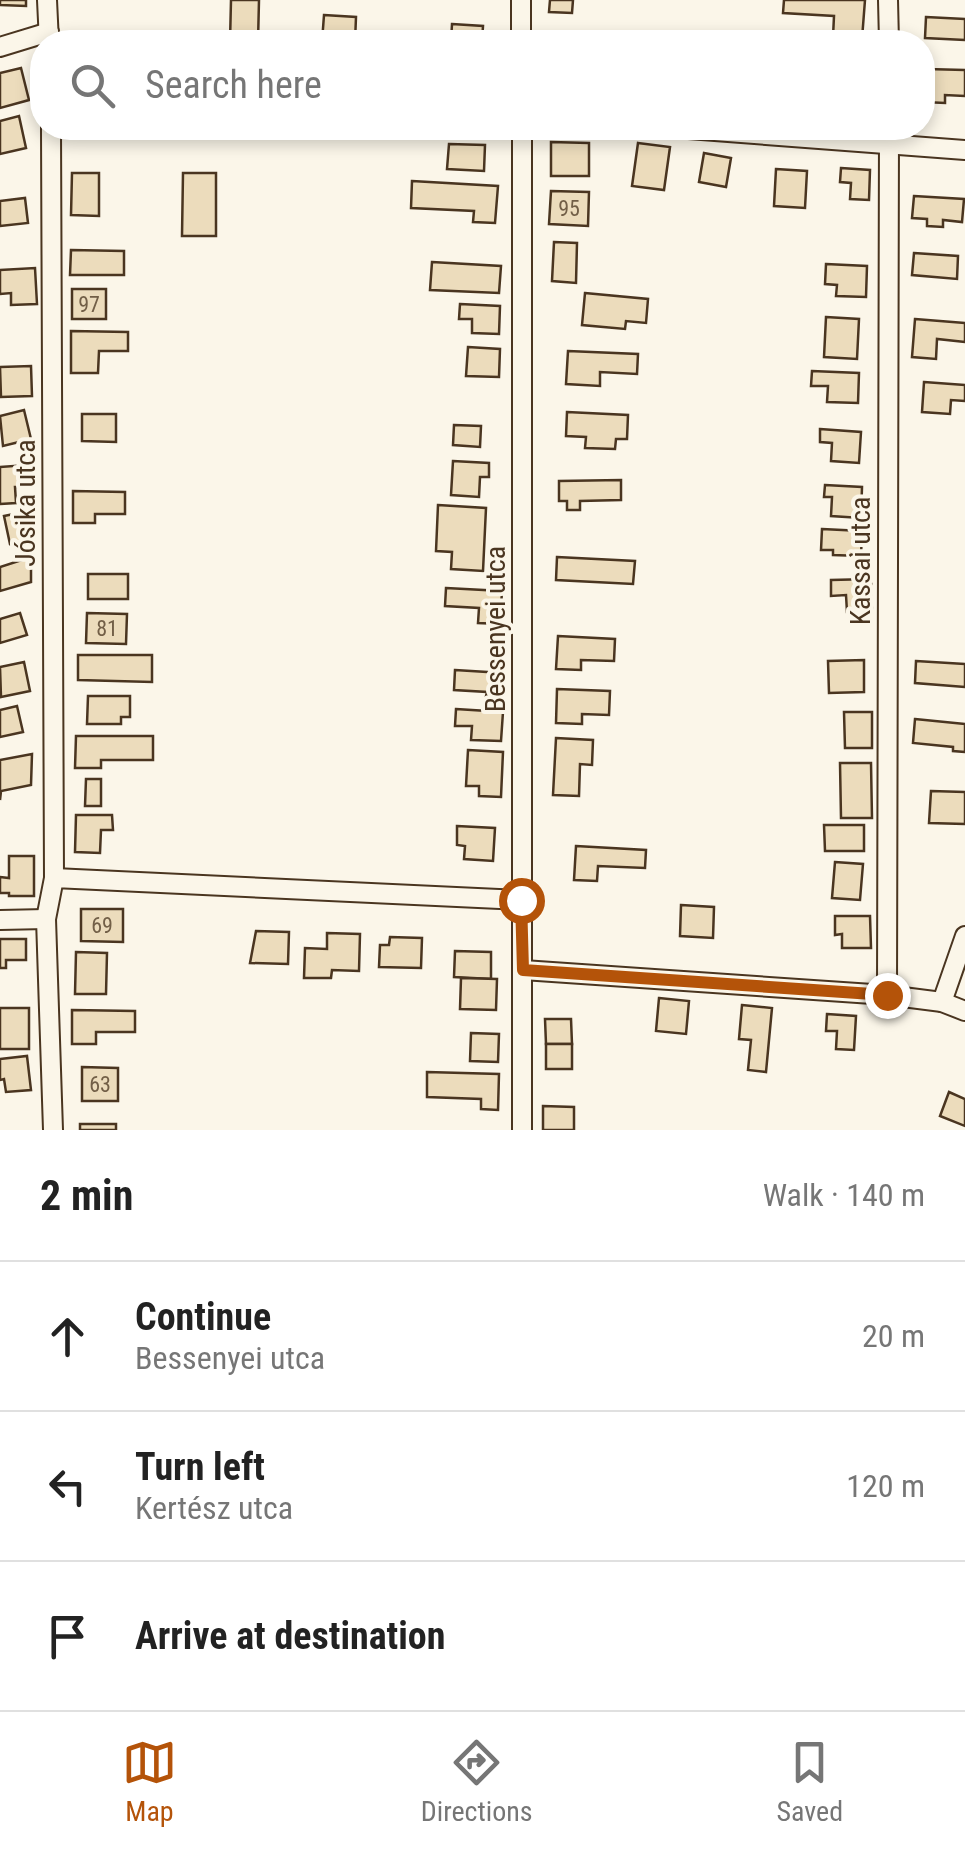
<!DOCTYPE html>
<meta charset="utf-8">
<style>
:root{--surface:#fff;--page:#f6f6f6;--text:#222;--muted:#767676;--line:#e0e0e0;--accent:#b45309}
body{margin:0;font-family:"Roboto Condensed",sans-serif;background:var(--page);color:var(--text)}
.stop{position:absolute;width:30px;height:30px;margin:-22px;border:8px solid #b45309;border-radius:50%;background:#fff}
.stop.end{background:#b45309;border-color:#fff;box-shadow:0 2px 10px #0008}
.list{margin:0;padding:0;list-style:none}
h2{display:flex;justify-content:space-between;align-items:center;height:130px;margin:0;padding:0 40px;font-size:42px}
h2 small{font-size:32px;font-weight:400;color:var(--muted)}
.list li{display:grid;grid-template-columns:65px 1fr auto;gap:30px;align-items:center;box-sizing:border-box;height:150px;padding:0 40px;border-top:2px solid var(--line)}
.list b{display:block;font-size:38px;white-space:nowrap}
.list p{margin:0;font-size:32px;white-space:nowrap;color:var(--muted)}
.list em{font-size:32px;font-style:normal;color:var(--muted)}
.icon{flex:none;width:55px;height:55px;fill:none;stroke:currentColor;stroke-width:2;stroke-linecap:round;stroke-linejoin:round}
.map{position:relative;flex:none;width:965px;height:1130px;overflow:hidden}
.search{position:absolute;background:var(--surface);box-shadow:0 5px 15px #0003;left:30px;right:30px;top:30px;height:110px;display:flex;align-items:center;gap:25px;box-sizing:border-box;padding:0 35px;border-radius:40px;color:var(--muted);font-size:38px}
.sheet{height:580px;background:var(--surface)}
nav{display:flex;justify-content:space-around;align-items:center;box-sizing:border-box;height:140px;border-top:2px solid var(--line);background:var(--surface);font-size:28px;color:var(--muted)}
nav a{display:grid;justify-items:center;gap:5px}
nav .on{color:var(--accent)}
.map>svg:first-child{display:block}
.building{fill:#ecdcbc;stroke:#4a3520;stroke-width:2.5}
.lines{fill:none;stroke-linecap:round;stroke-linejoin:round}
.street-casing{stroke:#4a3520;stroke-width:22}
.street{stroke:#fbf6e9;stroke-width:18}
.route{stroke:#b45309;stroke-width:12}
.labels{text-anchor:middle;stroke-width:8;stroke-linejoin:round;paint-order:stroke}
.number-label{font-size:22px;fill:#725f47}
.street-label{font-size:28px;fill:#4a3520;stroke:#fbf6e9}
</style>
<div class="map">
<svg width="965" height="1130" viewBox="0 0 965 1130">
<rect width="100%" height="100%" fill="#fbf6e9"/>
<g class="building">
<path d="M 0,0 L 26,0 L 26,6 L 0,5 Z"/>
<path d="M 231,0 L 259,0 L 258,42 L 230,42 Z"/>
<path d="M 550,0 L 573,0 L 572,13 L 549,12 Z"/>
<path d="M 784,0 L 865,0 L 862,39 L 833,37 L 834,16 L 783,13 Z"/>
<path d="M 324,15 L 356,17 L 355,42 L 322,42 Z"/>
<path d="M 926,17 L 965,19 L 965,40 L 925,38 Z"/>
<path d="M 452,24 L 483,26 L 482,42 L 451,42 Z"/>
<path d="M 551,34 L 607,37 L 607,42 L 551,42 Z"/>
<path d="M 21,68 L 29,100 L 0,108 L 0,73 Z"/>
<path d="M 926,69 L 965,70 L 965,96 L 945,95 L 945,103 L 924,102 Z"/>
<path d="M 19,116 L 26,148 L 0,154 L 0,121 Z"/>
<path d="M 188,128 L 251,128 L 251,133 L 188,130 Z"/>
<path d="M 435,128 L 498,128 L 498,131 Z"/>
<path d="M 551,142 L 589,143 L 589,176 L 551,176 Z"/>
<path d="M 638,143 L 670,147 L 664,190 L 632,186 Z"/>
<path d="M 449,144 L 485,145 L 484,171 L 447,169 Z"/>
<path d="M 704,153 L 731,158 L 726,187 L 699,182 Z"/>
<path d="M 841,168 L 870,170 L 869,200 L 850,199 L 851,183 L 840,182 Z"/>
<path d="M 776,169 L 807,171 L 805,208 L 774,206 Z"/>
<path d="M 72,173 L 99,173 L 99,216 L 71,215 Z"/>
<path d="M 183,173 L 216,173 L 216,236 L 182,236 Z"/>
<path d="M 412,181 L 498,186 L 495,223 L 473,222 L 474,211 L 411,208 Z"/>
<path d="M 551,191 L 589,192 L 588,226 L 549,224 Z"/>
<path d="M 914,196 L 964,199 L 962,222 L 943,220 L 943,227 L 927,226 L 927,219 L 912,218 Z"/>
<path d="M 25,198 L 28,223 L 0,226 L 0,201 Z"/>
<path d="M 554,242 L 577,243 L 576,283 L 552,281 Z"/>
<path d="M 71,250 L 124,251 L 124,275 L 70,275 Z"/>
<path d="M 914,253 L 958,256 L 957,279 L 912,275 Z"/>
<path d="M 432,262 L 501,266 L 499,293 L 430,290 Z"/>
<path d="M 826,264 L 867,266 L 866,297 L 836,296 L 837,285 L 825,284 Z"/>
<path d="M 35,268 L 37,304 L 11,305 L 11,293 L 0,294 L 0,270 Z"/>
<rect x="72" y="289" width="34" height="30"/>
<path d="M 585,293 L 648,299 L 646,323 L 626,321 L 625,329 L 582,325 Z"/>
<path d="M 460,304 L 500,306 L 499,334 L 472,333 L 472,319 L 459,319 Z"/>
<path d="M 826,317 L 859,319 L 857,359 L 824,357 Z"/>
<path d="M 915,319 L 965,323 L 965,342 L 937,339 L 936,359 L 912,357 Z"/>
<path d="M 71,331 L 128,332 L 128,351 L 99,351 L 98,373 L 71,373 Z"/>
<path d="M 468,347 L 500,349 L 499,377 L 466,376 Z"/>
<path d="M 568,351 L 638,354 L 637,374 L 600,372 L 600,386 L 566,384 Z"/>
<path d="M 31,366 L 32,396 L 1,397 L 0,367 Z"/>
<path d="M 812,371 L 859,373 L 858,403 L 827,402 L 828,386 L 811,386 Z"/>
<path d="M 924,382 L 965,385 L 965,401 L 951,400 L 950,414 L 922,412 Z"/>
<path d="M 24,410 L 31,439 L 3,446 L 0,416 Z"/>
<path d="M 567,412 L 628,415 L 627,439 L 616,439 L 615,449 L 585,448 L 586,437 L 566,436 Z"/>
<path d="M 82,414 L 116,414 L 116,442 L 82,441 Z"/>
<path d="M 454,425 L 481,426 L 480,447 L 453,445 Z"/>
<path d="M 820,429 L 861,432 L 859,463 L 831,461 L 832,443 L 820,442 Z"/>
<path d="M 453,461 L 489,463 L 489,477 L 480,477 L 479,497 L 451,495 Z"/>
<path d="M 27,465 L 28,481 L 21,481 L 21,487 L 15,487 L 16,503 L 0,504 L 0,467 Z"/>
<path d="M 621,480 L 621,500 L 580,501 L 580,510 L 567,510 L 567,501 L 559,501 L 559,481 Z"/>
<path d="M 825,485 L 862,487 L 861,518 L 831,516 L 832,497 L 824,497 Z"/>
<path d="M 73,491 L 125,492 L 125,514 L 95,514 L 95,523 L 73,523 Z"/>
<path d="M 438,505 L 486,508 L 483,571 L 451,569 L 452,552 L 436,551 Z"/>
<path d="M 33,510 L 32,541 L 10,544 L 4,516 Z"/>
<path d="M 822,529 L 862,531 L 861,556 L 833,555 L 833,550 L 821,550 Z"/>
<path d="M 31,557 L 31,582 L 0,591 L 0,567 Z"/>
<path d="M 557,557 L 635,561 L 633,584 L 556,580 Z"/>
<rect x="88" y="574" width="40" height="25"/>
<path d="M 871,579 L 872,612 L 847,612 L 846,595 L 831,596 L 831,580 Z"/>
<path d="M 446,588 L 502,591 L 500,624 L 478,623 L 479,608 L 445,606 Z"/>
<path d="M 20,613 L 27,635 L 0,643 L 0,619 Z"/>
<path d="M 87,613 L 127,614 L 126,644 L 86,643 Z"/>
<path d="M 558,636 L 615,639 L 614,661 L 581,660 L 581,670 L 556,669 Z"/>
<path d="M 78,655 L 152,655 L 152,682 L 78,680 Z"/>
<path d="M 864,660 L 864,692 L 829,693 L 828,661 Z"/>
<path d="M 916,661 L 965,664 L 965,687 L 915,683 Z"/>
<path d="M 24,662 L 30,691 L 1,697 L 0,667 Z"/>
<path d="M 455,670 L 503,673 L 502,697 L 486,696 L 487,692 L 454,690 Z"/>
<path d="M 557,689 L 610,691 L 609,715 L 582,714 L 582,724 L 556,723 Z"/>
<path d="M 88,696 L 130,696 L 130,717 L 121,717 L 121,724 L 87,724 Z"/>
<path d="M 17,706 L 23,732 L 0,737 L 0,710 Z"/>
<path d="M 456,709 L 503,712 L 501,741 L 471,740 L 472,726 L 455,726 Z"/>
<path d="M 844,712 L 872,712 L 872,748 L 845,748 Z"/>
<path d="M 915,719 L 965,724 L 965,752 L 953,751 L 953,747 L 913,743 Z"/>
<path d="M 76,736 L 153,736 L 153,760 L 101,760 L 101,768 L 75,768 Z"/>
<path d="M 556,738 L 593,740 L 592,765 L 580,764 L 579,796 L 553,795 Z"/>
<path d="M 468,750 L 503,752 L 501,797 L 479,796 L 479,786 L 466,786 Z"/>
<path d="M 32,754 L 31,785 L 1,791 L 0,800 L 0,760 Z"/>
<path d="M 840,763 L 871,763 L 872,818 L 841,818 Z"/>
<path d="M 86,779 L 101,779 L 101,806 L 85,806 Z"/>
<path d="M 931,791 L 965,792 L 965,824 L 929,823 Z"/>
<path d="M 76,815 L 112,815 L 113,830 L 101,830 L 100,853 L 75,852 Z"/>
<path d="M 824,825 L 864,825 L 864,851 L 825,851 Z"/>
<path d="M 457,826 L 495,828 L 493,861 L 464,859 L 465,846 L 457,845 Z"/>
<path d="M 576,846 L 646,850 L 645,868 L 598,866 L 597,881 L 574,880 Z"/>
<path d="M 9,856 L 34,856 L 34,896 L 9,896 L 9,893 L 0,893 L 0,877 L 9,878 Z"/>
<path d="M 835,862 L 863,864 L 860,900 L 832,898 Z"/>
<path d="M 681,905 L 714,907 L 713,938 L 680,936 Z"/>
<path d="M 81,909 L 123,909 L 123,942 L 81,941 Z"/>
<path d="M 835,916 L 870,916 L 871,948 L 842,948 L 842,934 L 835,935 Z"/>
<path d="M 256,931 L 289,932 L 288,964 L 250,963 Z"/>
<path d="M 327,933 L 360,934 L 359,971 L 332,970 L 331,978 L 304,978 L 305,948 L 327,949 Z"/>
<path d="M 390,937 L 422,938 L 421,968 L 379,967 L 380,945 L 389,945 Z"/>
<path d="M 0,939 L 26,939 L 26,960 L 6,960 L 6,968 L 0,968 Z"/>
<path d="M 455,951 L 491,952 L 491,979 L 454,977 Z"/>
<path d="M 76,952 L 107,953 L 106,994 L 75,994 Z"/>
<path d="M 461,978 L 497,979 L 496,1010 L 460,1009 Z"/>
<path d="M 659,998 L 689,1001 L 686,1034 L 656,1031 Z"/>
<path d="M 742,1005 L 772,1008 L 766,1072 L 748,1070 L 751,1040 L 739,1039 Z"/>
<rect x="0" y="1008" width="29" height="41"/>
<path d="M 72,1010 L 135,1011 L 135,1032 L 96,1032 L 96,1044 L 72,1044 Z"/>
<path d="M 827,1014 L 856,1016 L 854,1050 L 836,1049 L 837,1031 L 826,1031 Z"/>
<path d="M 545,1019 L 571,1019 L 572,1044 L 546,1044 Z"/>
<path d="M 471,1033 L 499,1034 L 498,1062 L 470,1061 Z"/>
<rect x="546" y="1044" width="26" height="25"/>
<path d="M 27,1056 L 31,1090 L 6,1092 L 4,1079 L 0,1080 L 0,1059 Z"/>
<path d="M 82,1067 L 118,1068 L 118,1101 L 82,1101 Z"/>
<path d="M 427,1072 L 499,1074 L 498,1110 L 481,1109 L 481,1099 L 427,1097 Z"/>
<path d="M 949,1092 L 965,1099 L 965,1126 L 940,1116 Z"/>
<path d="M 543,1106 L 574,1107 L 574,1130 L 543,1130 Z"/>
<rect x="80" y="1124" width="36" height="6"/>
</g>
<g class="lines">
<defs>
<g id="street">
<path d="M 47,0 L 49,42"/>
<path d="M 521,0 L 521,42"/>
<path d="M 888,0 L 889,42"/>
<path d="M 0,47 L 49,32"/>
<path d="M 51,128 L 54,878"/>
<path d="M 522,128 L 522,1130"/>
<path d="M 675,128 L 965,150"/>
<path d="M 0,920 L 46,919"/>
<path d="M 523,970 L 887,995 L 942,1002 L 965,1011"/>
<path d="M 887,995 L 889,128"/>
<path d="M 942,1002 L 965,936"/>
<path d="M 53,1130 L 46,919 L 54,878 L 521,900"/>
</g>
</defs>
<use href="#street" class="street-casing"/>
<use href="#street" class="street"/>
</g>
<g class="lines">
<path class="route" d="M 521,900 L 523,970 L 887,995"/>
</g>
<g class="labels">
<g class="number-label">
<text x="569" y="216">95</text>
<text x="89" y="312">97</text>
<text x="107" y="636">81</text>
<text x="102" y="933">69</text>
<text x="100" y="1092">63</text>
</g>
<g class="street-label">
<text transform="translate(25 503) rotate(-90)" y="10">Jósika utca</text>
<text transform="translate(860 561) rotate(-90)" y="10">Kassai utca</text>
<text transform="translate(495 629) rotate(-90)" y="10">Bessenyei utca</text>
</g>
</g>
</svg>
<div class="stop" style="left:521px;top:900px"></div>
<div class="stop end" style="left:887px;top:995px"></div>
<div class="search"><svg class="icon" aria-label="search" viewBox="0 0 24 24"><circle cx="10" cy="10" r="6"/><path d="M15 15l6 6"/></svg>Search here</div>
</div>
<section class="sheet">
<h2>2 min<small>Walk · 140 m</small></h2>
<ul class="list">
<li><svg class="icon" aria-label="ahead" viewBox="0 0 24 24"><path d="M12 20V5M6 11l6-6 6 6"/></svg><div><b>Continue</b><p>Bessenyei utca</p></div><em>20 m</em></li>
<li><svg class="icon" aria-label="left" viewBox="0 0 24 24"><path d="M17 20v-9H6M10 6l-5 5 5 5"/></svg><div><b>Turn left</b><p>Kertész utca</p></div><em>120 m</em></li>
<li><svg class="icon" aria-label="arrive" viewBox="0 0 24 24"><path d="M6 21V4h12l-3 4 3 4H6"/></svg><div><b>Arrive at destination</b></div></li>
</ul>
</section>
<nav>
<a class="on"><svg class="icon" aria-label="map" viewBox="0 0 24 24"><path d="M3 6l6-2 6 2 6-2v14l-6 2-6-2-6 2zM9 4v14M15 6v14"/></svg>Map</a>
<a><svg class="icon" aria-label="directions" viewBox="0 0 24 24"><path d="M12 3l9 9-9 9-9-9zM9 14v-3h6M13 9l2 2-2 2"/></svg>Directions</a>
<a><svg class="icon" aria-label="saved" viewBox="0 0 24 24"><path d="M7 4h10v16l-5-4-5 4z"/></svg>Saved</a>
</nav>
